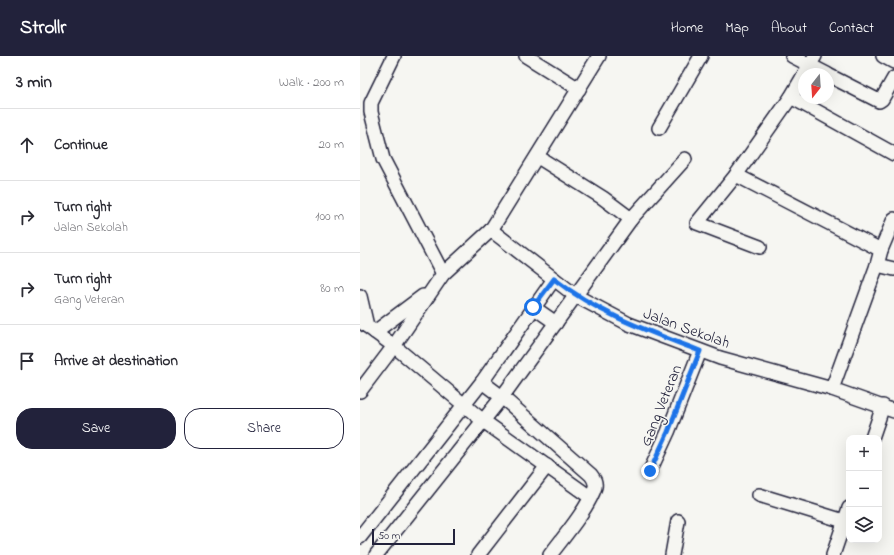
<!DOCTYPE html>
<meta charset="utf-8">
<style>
:root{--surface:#fff;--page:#f2f2f3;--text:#2b2b33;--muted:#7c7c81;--line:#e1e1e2;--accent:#22223b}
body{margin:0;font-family:"Indie Flower",sans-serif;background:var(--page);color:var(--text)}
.controls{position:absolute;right:12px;bottom:12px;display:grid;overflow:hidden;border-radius:8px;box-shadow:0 4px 16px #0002}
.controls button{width:36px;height:36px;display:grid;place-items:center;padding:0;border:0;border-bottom:1px solid var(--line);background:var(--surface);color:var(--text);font:20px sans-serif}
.compass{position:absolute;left:438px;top:12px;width:36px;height:36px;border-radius:50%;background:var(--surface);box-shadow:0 4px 16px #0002;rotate:197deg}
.scale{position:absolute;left:12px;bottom:10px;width:83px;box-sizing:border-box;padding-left:4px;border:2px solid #22223b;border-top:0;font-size:11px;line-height:14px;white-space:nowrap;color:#22223b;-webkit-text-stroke:3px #f6f6f2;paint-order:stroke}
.stop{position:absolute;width:12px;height:12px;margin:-9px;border:3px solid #1a73e8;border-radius:50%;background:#fff}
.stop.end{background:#1a73e8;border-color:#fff;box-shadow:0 1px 4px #0008}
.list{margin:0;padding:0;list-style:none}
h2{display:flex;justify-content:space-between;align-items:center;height:52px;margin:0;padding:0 16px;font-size:17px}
h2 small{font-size:13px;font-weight:400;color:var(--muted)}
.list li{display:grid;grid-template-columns:26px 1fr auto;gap:12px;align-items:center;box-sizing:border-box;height:72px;padding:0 16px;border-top:1px solid var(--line)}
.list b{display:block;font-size:15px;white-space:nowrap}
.list p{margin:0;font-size:13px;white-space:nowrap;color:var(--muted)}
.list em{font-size:13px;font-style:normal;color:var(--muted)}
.actions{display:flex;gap:8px;padding:12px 16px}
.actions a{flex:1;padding:9px 0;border:1px solid var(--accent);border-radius:16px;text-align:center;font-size:14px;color:var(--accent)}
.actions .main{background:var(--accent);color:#fff}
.icon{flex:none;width:22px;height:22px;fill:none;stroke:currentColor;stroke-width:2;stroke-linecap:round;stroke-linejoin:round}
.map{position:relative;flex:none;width:534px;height:499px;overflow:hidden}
header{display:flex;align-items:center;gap:24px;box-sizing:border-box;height:56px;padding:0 20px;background:var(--accent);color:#fff}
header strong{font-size:19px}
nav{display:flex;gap:22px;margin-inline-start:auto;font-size:14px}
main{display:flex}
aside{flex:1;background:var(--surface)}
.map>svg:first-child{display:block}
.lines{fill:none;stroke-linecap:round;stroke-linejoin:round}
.minor-casing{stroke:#22223b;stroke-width:16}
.minor{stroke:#f6f6f2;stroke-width:13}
.route{stroke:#1a73e8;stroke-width:5}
.labels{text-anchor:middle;stroke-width:3;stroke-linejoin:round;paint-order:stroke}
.street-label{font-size:16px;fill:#22223b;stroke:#f6f6f2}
</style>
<header>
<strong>Strollr</strong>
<nav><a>Home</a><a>Map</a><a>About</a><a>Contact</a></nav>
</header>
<main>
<aside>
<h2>3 min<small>Walk · 200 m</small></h2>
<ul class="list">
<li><svg class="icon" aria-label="ahead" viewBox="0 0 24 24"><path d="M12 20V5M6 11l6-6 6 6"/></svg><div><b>Continue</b></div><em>20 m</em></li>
<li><svg class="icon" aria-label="right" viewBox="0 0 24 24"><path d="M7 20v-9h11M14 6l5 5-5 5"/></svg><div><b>Turn right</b><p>Jalan Sekolah</p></div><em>100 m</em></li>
<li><svg class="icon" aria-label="right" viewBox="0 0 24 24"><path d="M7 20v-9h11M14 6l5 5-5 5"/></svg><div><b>Turn right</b><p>Gang Veteran</p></div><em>80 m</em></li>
<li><svg class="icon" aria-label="arrive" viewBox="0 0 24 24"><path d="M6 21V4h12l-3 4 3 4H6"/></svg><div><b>Arrive at destination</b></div></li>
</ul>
<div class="actions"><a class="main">Save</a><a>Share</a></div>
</aside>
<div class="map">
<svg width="534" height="499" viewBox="0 0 534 499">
<rect width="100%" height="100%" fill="#f6f6f2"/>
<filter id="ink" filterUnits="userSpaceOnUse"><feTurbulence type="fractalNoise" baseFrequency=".025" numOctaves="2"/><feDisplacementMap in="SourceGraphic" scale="8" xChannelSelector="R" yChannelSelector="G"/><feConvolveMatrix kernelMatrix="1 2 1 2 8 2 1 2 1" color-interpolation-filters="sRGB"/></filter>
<g filter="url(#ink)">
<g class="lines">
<defs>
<g id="minor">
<path d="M 34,0 L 11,47 L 11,56 L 23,103 L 83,218"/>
<path d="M 166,0 L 219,33"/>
<path d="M 432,0 L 467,18"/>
<path d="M 523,0 L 534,6"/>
<path d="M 468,19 L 519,45 L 522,43 L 534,22"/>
<path d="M 431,41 L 534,98"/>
<path d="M 299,72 L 341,0"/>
<path d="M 178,101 L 243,142 L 271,163"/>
<path d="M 376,119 L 521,194"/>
<path d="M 131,174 L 216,240 L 269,268 L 360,302 L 472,333 L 534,355"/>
<path d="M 400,191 L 337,167 L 376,119 L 431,41 L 455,0"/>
<path d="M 517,209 L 534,213"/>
<path d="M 0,240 L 7,270"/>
<path d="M 173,251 L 196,267"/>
<path d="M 0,265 L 34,290 L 122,364 L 230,441"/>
<path d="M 15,276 L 63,240"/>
<path d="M 122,326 L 142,341 L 231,419 C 234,423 236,426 235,431 C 229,451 203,482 190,499"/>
<path d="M 472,333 L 517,209 L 521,194 L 534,163"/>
<path d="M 0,335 L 34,290 L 83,218 L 131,174 L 239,0"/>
<path d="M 512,382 L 523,350"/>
<path d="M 290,415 L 308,376 L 340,295"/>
<path d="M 399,439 L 484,465"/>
<path d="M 0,481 L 122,326 L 194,223"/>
<path d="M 16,499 L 142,341 L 271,163 L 325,103"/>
<path d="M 118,499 L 187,410"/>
<path d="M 312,499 L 318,465"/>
<path d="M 473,499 L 489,452"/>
</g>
</defs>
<use href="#minor" class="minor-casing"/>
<use href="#minor" class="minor"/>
</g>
</g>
<g class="lines" filter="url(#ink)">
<path class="route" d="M 173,251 L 194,223 C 239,258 288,275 340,295 L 308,376 L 290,415"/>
</g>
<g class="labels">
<g class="street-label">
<text transform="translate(327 271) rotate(20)" y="6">Jalan Sekolah</text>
<text transform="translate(300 349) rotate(-68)" y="6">Gang Veteran</text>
</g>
</g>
</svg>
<div class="controls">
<button>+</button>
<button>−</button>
<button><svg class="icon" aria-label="layers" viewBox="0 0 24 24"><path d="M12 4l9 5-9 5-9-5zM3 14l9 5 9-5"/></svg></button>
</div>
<svg class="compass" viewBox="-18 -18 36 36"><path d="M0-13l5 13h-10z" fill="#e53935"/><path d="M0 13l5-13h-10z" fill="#7c7c81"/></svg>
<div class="scale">50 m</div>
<div class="stop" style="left:173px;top:251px"></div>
<div class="stop end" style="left:290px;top:415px"></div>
</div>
</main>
